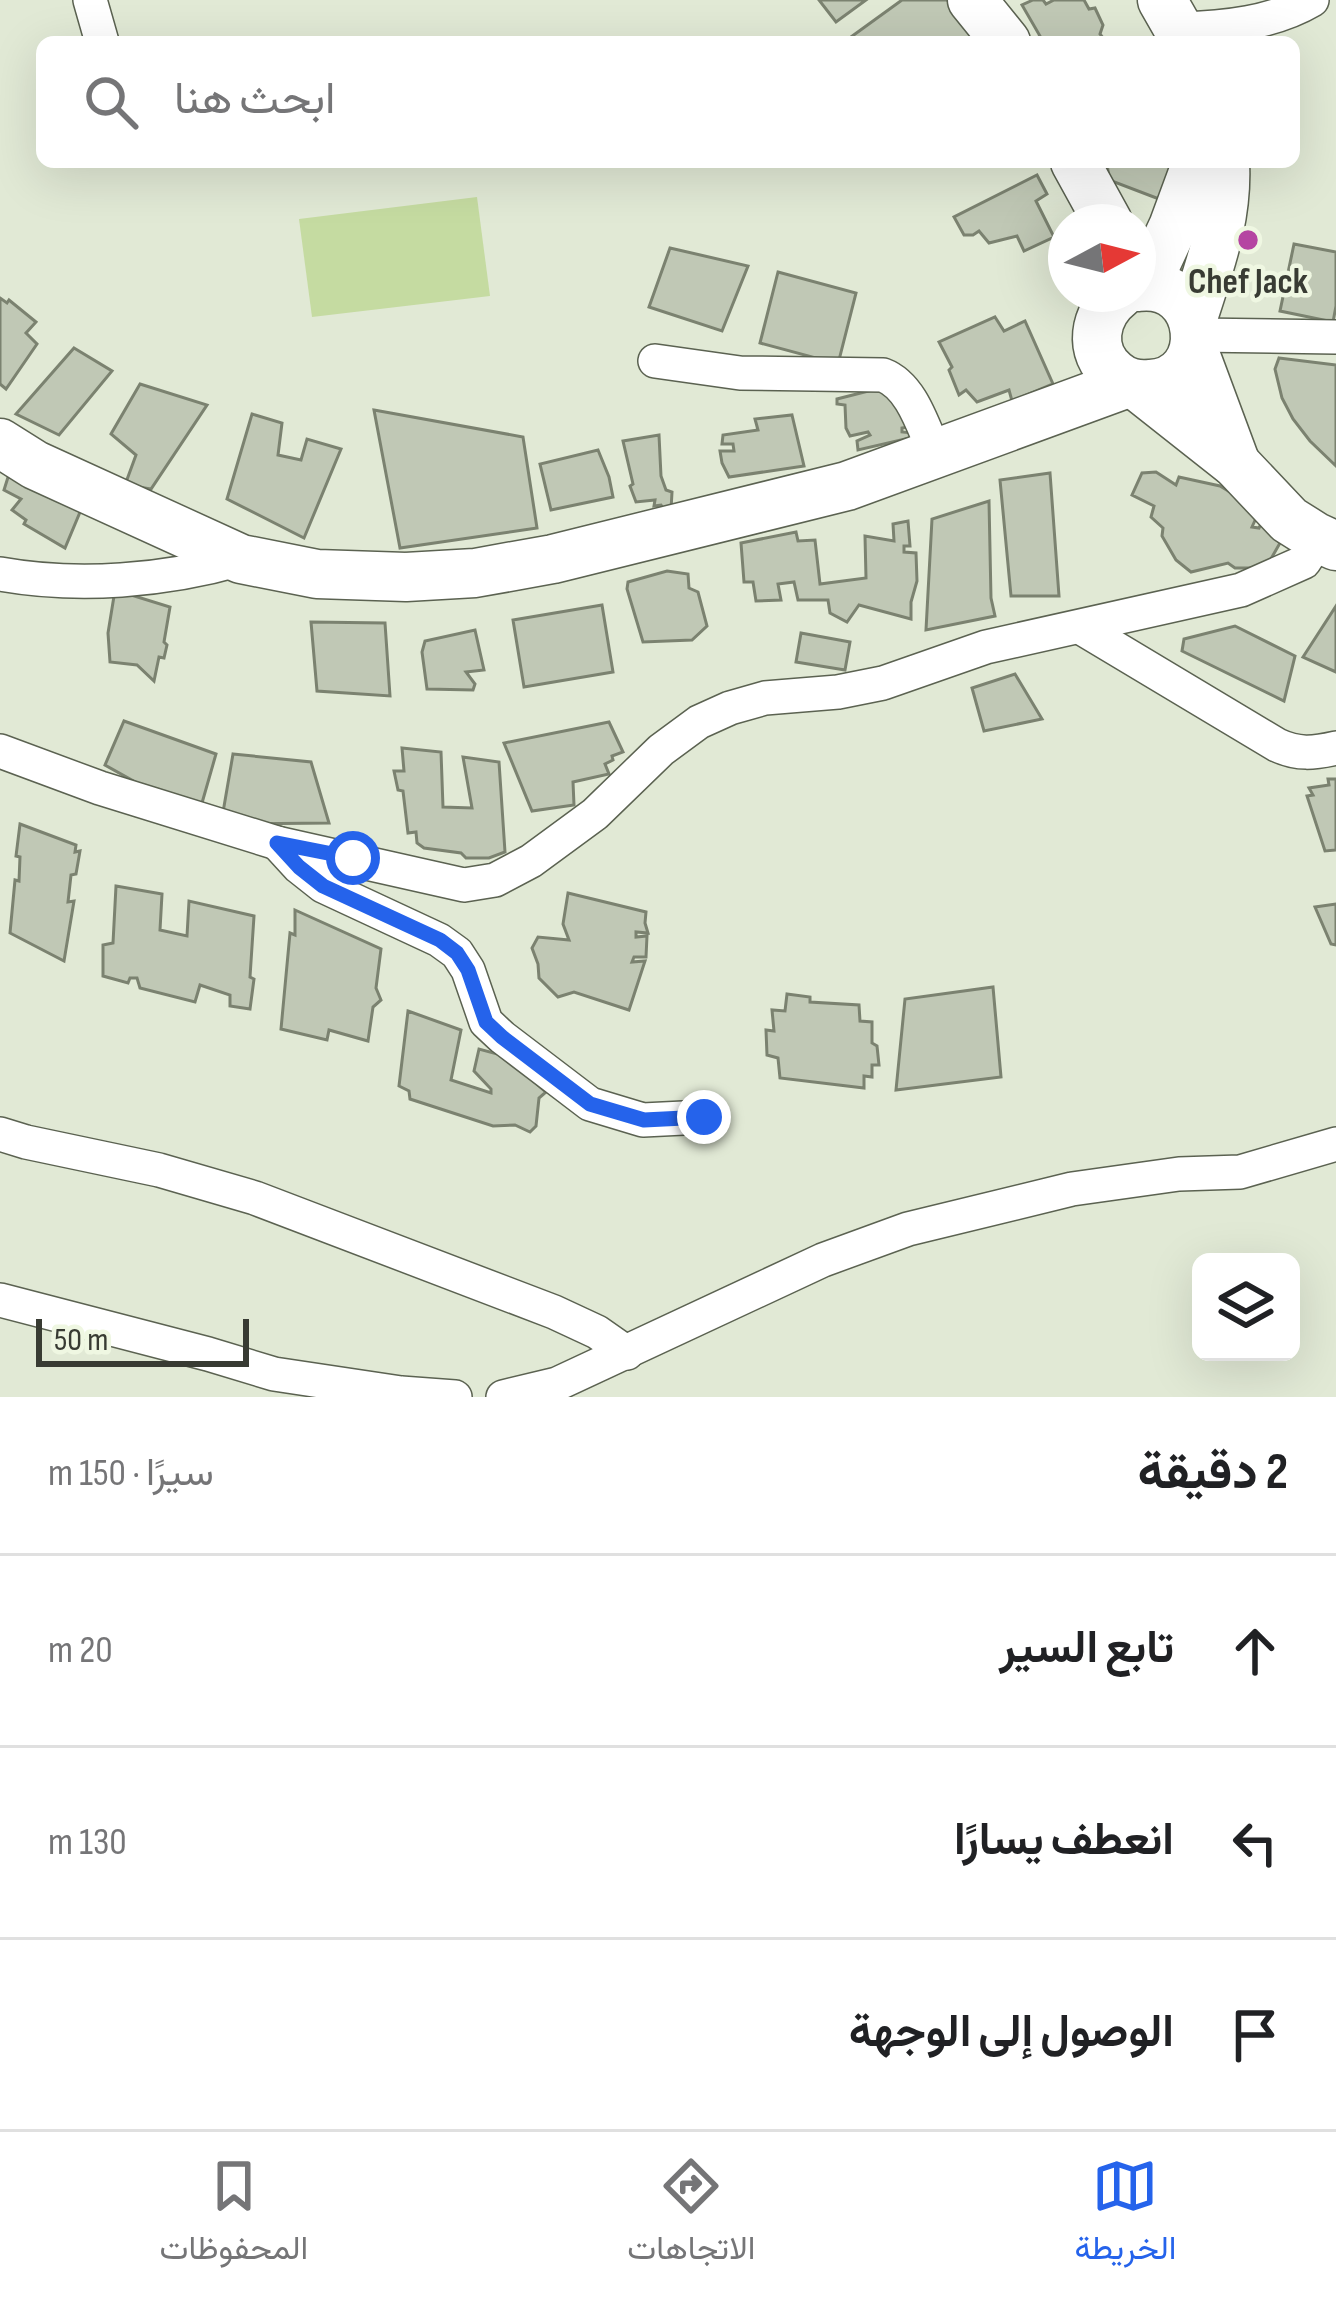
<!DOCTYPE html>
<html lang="ar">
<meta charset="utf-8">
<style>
:root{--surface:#fff;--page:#f6f6f6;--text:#202124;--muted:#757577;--line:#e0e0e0;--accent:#2563eb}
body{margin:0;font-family:"Sofia Sans Condensed",Vazirmatn,sans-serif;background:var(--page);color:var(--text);direction:rtl}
.controls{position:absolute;right:36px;bottom:36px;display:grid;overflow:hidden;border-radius:18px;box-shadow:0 12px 48px #0002}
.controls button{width:108px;height:108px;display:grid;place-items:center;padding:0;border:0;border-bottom:3px solid var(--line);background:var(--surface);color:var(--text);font:60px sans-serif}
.compass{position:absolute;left:1048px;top:204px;width:108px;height:108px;border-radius:50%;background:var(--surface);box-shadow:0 12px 48px #0002;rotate:83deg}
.scale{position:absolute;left:36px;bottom:30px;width:213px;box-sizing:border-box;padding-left:12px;border:6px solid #383b33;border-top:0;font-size:33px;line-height:42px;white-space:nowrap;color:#383b33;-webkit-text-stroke:9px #eff7e2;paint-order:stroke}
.stop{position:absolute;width:36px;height:36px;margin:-27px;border:9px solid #2563eb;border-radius:50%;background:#fff}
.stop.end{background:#2563eb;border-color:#fff;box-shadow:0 3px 12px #0008}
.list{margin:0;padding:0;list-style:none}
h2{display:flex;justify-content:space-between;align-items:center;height:156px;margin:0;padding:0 48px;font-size:51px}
h2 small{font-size:39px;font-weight:400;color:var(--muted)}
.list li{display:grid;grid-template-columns:78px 1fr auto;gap:36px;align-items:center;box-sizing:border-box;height:192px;padding:0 48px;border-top:3px solid var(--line)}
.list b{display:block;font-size:45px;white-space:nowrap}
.list em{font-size:39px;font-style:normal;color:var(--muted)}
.icon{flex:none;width:66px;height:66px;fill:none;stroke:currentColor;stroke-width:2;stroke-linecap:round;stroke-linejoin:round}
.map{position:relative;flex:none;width:1336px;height:1397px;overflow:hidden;direction:ltr}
.search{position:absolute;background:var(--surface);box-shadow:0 12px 48px #0002;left:36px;right:36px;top:36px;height:132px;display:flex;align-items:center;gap:30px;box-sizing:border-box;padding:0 42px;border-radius:18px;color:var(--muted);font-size:45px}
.sheet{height:732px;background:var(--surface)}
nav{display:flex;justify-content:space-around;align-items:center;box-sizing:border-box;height:168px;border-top:3px solid var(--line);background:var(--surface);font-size:33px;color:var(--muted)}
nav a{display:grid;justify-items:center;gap:6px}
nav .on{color:var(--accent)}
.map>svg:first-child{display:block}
.green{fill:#c5dba1}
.building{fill:#c0c8b5;stroke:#7b8270;stroke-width:3}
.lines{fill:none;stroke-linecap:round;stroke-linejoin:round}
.street-casing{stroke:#5b6251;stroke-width:36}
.secondary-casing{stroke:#5b6251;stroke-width:51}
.street{stroke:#fff;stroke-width:33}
.secondary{stroke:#fff;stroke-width:48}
.route{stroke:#2563eb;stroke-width:15}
.poi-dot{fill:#b545a2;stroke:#eff7e2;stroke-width:4.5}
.labels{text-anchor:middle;stroke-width:9;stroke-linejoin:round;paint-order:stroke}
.poi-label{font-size:36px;font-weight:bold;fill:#383b33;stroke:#eff7e2}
</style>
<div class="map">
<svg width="1336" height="1397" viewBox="0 0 1336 1397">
<rect width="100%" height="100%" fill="#e1e9d5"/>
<path class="green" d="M 477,197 L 490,296 L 312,317 L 299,219 Z"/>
<g class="building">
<path d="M 819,0 L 866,0 L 836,22 Z"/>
<path d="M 902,0 L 947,0 L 982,37 L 976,42 L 844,42 Z"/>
<path d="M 1033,0 L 1043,0 L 1046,4 L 1054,0 L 1084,0 L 1089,9 L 1095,8 L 1103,25 L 1100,34 L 1106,42 L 1038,42 L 1036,39 L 1040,36 L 1022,5 Z"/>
<path d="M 1107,162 L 1172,162 L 1159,199 L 1109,180 Z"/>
<path d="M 1037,175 L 1047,194 L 1036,201 L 1054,237 L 1024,251 L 1017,236 L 989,243 L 979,231 L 973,235 L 964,235 L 954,217 Z"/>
<path d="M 1294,244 L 1336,252 L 1336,306 L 1333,322 L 1280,311 Z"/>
<path d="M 670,248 L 748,266 L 722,331 L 649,307 Z"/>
<path d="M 778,272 L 856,293 L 838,364 L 760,343 Z"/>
<path d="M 0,298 L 7,303 L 9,300 L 36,322 L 26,333 L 37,344 L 6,389 L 0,384 Z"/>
<path d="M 995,317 L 1004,331 L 1025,321 L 1053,384 L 1012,401 L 1009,390 L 977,402 L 966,390 L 959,395 L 949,370 L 952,367 L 939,342 Z"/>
<path d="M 74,348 L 112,371 L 59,435 L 16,414 Z"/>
<path d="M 1279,358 L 1336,365 L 1336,466 L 1310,441 L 1293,419 L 1282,398 L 1275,369 Z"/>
<path d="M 140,384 L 207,405 L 151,489 L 125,485 L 136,455 L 111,434 Z"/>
<path d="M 896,384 L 914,426 L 902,428 L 902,432 L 913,433 L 914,437 L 858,450 L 857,441 L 870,435 L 868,432 L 850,436 L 846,428 L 845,405 L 837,404 L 837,399 Z"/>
<path d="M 374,410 L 523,437 L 537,528 L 400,548 Z"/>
<path d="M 252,414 L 282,423 L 278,455 L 301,460 L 307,439 L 341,449 L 304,538 L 227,499 Z"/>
<path d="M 792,415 L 804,466 L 729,477 L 722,463 L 720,451 L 734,451 L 733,444 L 722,444 L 723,435 L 758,430 L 755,419 Z"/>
<path d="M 659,435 L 661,476 L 666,490 L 672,492 L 671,510 L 666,513 L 661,505 L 654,506 L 655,500 L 636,502 L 630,486 L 633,484 L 623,441 Z"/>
<path d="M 598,450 L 609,477 L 613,497 L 551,510 L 540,464 Z"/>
<path d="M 1156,472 L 1176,485 L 1179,477 L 1220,486 L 1230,492 L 1257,516 L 1252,527 L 1259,528 L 1261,524 L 1280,543 L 1268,564 L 1252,568 L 1235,568 L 1228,563 L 1191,572 L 1176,560 L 1162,536 L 1163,528 L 1151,517 L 1154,506 L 1132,495 L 1142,473 Z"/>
<path d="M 1050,473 L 1059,596 L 1011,596 L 1000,480 Z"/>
<path d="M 9,474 L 83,505 L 65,548 L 24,524 L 26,520 L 12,510 L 21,499 L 4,490 Z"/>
<path d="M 989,501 L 991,598 L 995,616 L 926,630 L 932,519 Z"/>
<path d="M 908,521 L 910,546 L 904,546 L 904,552 L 916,553 L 917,581 L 911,602 L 911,619 L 859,605 L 847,622 L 830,613 L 828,600 L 798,600 L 794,582 L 778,584 L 781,600 L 756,601 L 753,582 L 744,582 L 741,543 L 796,532 L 798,541 L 815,540 L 820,584 L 866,578 L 865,536 L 894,541 L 893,524 Z"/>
<path d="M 667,571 L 688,574 L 689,588 L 698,592 L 707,626 L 692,640 L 643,642 L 627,589 L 628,582 Z"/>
<path d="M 115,590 L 170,607 L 164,642 L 167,645 L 164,658 L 159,657 L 154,681 L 137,665 L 110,662 L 108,633 Z"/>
<path d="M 602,605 L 613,672 L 524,687 L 513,620 Z"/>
<path d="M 1336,606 L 1336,672 L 1303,657 Z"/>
<path d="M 311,622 L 385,623 L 390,696 L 317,691 Z"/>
<path d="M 1235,626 L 1295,656 L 1284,701 L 1182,651 L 1184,639 Z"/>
<path d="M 475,630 L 484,670 L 466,672 L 475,684 L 473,690 L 427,689 L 422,652 L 425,641 Z"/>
<path d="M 801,633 L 850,642 L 845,670 L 796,662 Z"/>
<path d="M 1015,674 L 1042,719 L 984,731 L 972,688 Z"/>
<path d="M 124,721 L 216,754 L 198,817 L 105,765 Z"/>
<path d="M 609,722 L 623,752 L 612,756 L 613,760 L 605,764 L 609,774 L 573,782 L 574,805 L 532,811 L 504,743 Z"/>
<path d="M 402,748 L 441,752 L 443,807 L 472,808 L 463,757 L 499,762 L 505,852 L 489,858 L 466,858 L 461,853 L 424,848 L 417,843 L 416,832 L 408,833 L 403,791 L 398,790 L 394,771 L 404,771 Z"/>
<path d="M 233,754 L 311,762 L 329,823 L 221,824 Z"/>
<path d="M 1328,779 L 1336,779 L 1336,850 L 1325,851 L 1307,796 L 1313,795 L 1309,788 L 1329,785 Z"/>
<path d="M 20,824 L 76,845 L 75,852 L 80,851 L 76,874 L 71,875 L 68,902 L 74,901 L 64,961 L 10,933 L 15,880 L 19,881 L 20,857 L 16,856 Z"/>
<path d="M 116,886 L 162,894 L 160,930 L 187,936 L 189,901 L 254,916 L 250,977 L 254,979 L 250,1009 L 230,1006 L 230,995 L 200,985 L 195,1002 L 140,988 L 137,978 L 130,978 L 128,983 L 103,976 L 103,945 L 113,943 Z"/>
<path d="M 568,893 L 646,912 L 645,923 L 648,933 L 636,932 L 636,937 L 647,936 L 646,957 L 634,957 L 632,962 L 645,961 L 629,1010 L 574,992 L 558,997 L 539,978 L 538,964 L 532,948 L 538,937 L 569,940 L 563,924 Z"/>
<path d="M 1336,904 L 1336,945 L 1331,944 L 1315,907 Z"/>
<path d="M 295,910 L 381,949 L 376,988 L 381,1000 L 373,1007 L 368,1041 L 329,1030 L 327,1040 L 281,1029 L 290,933 L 295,935 Z"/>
<path d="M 993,987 L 1001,1077 L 896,1090 L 905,999 Z"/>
<path d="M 787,994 L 810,997 L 810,1002 L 859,1005 L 860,1021 L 872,1022 L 872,1043 L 877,1046 L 879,1065 L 872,1065 L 872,1077 L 864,1076 L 864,1088 L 780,1078 L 778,1058 L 767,1055 L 766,1030 L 774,1031 L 772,1010 L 785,1011 Z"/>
<path d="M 408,1011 L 461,1030 L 451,1080 L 491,1093 L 491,1089 L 474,1071 L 479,1049 L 505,1056 L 546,1092 L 539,1098 L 536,1126 L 530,1132 L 515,1125 L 493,1126 L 410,1099 L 409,1091 L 399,1086 Z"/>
</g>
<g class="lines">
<defs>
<g id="street">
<path d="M 90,0 L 102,42"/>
<path d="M 1179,29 C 1224,28 1273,23 1312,0"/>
<path d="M 1196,335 L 1336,337"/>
<path d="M 655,361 L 740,373 L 883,375 C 912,386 923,427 935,453"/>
<path d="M 0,574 C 78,588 165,581 241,559"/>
<path d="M 1080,627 L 1277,745 C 1298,755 1314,753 1336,748"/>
<path d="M 0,751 L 100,788 L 277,843"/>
<path d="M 704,1117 L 643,1120 L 590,1104 L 502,1037 L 486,1022 L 468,970 L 457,953 L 439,940 L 323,886 L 299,867 L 277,843 L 464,885 L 495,880 L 531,861 L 595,814 L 661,750 L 699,722 L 730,708 L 765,698 L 838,692 L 883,683 L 986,647 L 1241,590 L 1304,562 L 1315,545 L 1316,537"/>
<path d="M 0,1134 L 26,1142 L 159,1170 L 255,1198 L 554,1312 L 597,1332 L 627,1353"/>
<path d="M 0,1300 L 208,1354 L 274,1374 L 401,1393 L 455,1397"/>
<path d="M 503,1397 L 557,1384 L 823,1260 L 908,1229 L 1072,1189 L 1179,1174 L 1240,1172 L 1336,1144"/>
</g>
<g id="secondary">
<path d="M 972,0 L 1006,42"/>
<path d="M 1162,0 L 1186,42"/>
<path d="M 1075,162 L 1108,222"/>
<path d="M 1146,285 L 1173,227 L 1197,162"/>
<path d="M 1120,294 C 1094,314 1087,352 1115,374 C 1126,383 1136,385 1150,384 C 1216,381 1207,278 1138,287"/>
<path d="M 1193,318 C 1210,264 1228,219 1225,162"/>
<path d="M 1194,351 L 1236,464"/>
<path d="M 1136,385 L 1236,464 L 1289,520 L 1316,537 L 1336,546"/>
<path d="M 0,443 L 35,465 L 241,559 L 317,574 L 406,577 L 475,573 L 553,559 L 847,486 L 1128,383"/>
</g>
</defs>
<use href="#street" class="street-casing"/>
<use href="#secondary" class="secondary-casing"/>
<use href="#street" class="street"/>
<use href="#secondary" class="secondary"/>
</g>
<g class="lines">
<path class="route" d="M 353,858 L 277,843 L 299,867 L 323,886 L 440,940 L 457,953 L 468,970 L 486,1022 L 502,1037 L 590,1104 L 644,1120 L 704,1117"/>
</g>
<circle class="poi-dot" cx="1248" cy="240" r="12"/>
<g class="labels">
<g class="poi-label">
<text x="1248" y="293">Chef Jack</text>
</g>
</g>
</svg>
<div class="controls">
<button><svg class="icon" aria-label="layers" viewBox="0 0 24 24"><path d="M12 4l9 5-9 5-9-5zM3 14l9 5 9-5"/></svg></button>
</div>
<svg class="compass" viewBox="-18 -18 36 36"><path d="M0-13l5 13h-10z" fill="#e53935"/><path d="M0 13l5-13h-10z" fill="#757577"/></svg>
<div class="scale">50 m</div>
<div class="stop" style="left:353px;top:858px"></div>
<div class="stop end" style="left:704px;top:1117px"></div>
<div class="search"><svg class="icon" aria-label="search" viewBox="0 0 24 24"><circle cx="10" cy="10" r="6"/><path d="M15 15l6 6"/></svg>ابحث هنا</div>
</div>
<section class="sheet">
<h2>2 دقيقة<small>سيرًا · 150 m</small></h2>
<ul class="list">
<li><svg class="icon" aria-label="ahead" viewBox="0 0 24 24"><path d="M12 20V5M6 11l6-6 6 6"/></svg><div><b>تابع السير</b></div><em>20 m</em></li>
<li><svg class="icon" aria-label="left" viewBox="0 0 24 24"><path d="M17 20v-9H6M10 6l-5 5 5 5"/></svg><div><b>انعطف يسارًا</b></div><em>130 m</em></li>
<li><svg class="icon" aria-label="arrive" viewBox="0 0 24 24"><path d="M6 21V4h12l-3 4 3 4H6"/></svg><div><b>الوصول إلى الوجهة</b></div></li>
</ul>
</section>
<nav>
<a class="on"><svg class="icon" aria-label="map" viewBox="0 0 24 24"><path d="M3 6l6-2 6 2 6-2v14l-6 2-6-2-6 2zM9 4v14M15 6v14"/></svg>الخريطة</a>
<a><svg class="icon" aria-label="directions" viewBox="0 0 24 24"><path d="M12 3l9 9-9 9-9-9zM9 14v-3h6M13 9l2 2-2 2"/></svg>الاتجاهات</a>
<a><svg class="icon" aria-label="saved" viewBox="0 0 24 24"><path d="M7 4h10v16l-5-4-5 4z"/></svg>المحفوظات</a>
</nav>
